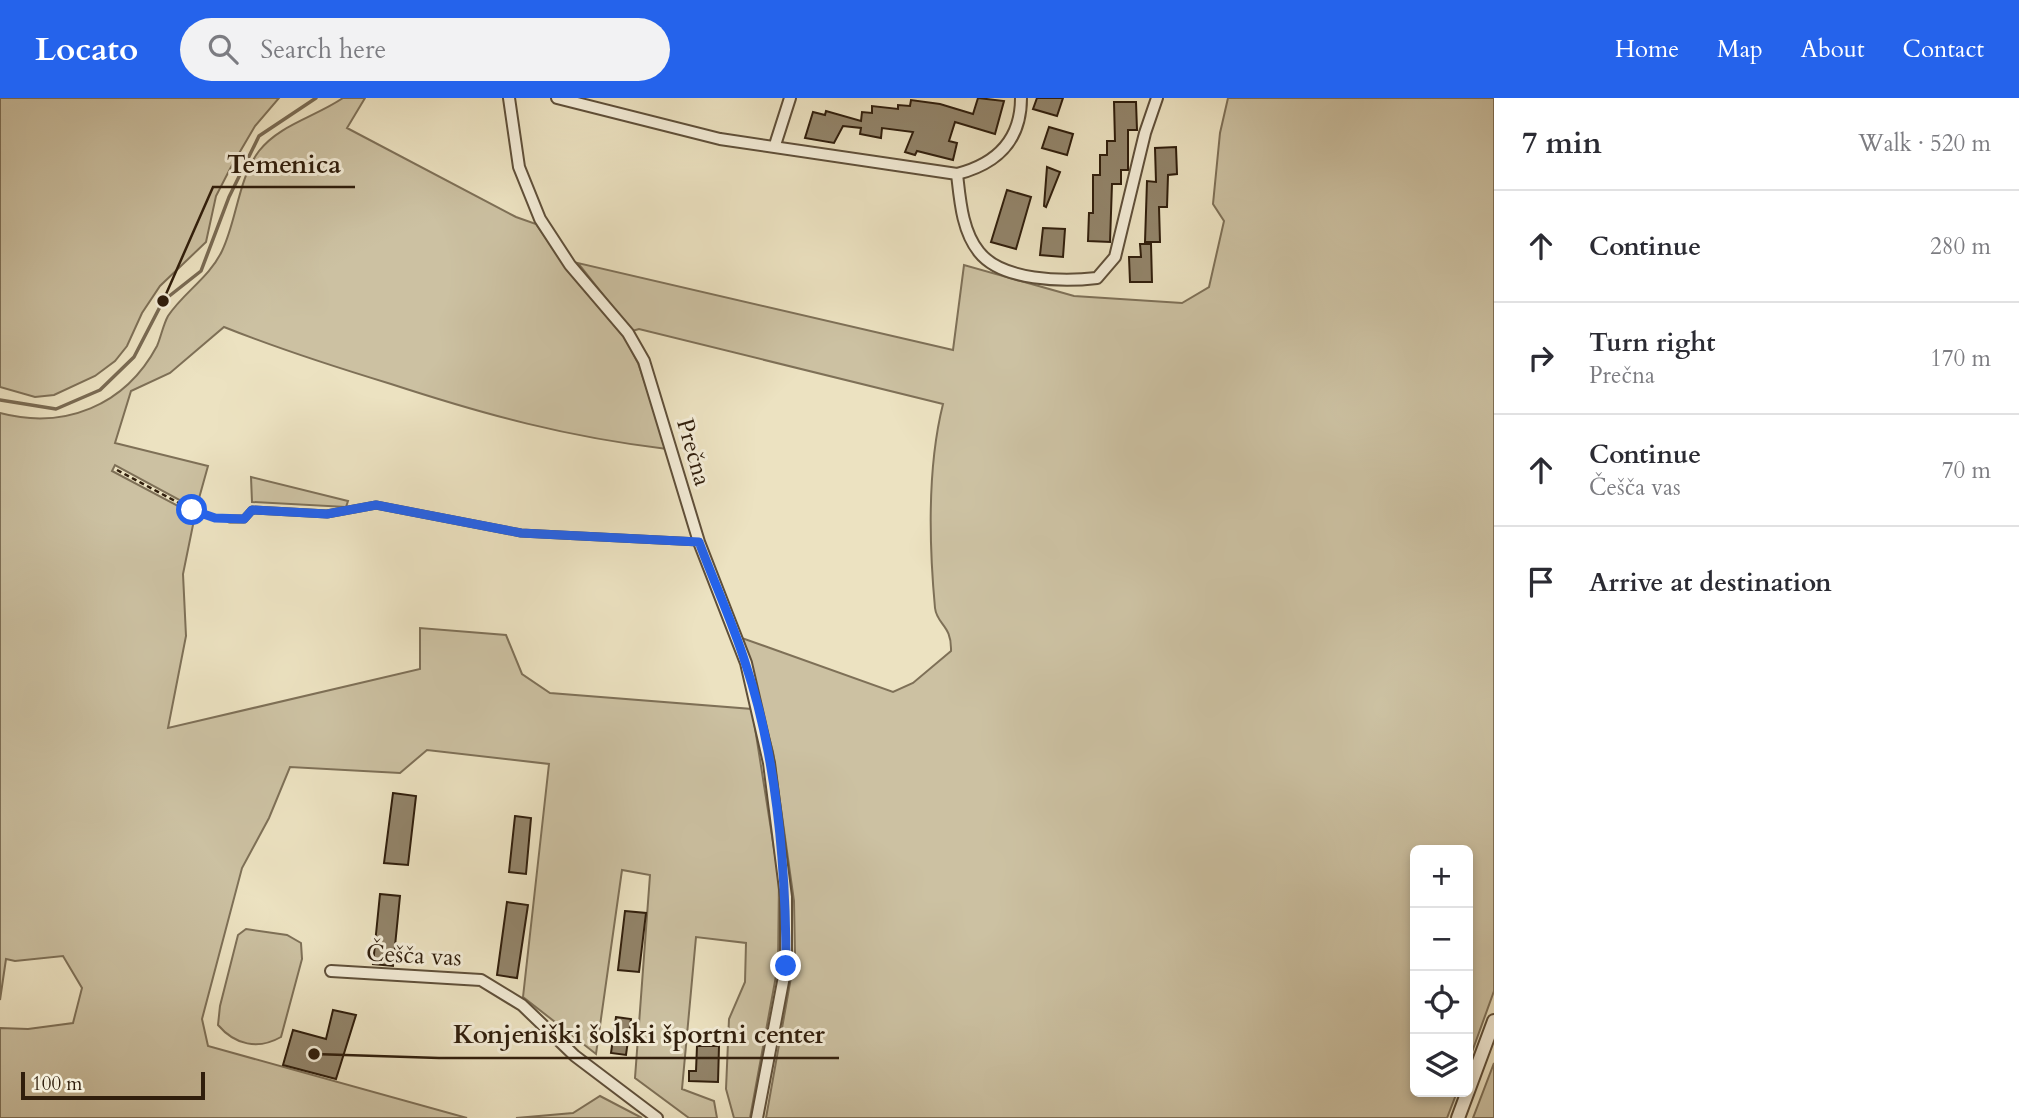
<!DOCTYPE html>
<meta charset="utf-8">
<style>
:root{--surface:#fff;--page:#f2f2f3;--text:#2b2b33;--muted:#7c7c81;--line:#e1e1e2;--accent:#2563eb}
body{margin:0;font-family:Cardo,serif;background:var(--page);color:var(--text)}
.controls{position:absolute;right:21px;bottom:21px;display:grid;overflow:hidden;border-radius:10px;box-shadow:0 4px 10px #0003}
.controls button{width:63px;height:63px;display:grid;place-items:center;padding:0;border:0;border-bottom:2px solid var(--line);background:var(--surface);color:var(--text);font:35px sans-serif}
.scale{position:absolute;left:21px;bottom:18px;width:184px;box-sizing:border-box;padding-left:7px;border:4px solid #301e0c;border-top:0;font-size:19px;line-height:24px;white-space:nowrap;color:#301e0c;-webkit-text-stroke:5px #f3ecd7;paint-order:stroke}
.stop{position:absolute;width:21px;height:21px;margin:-16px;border:5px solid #2563eb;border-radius:50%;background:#fff}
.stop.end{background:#2563eb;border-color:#fff;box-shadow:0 2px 7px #0008}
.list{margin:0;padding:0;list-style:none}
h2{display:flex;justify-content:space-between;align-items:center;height:91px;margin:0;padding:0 28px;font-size:30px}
h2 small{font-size:23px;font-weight:400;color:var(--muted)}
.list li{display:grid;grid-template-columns:46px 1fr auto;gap:21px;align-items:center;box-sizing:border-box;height:112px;padding:0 28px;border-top:2px solid var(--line)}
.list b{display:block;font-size:26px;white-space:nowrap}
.list p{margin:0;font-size:23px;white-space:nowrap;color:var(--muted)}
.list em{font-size:23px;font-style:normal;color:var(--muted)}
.icon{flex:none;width:38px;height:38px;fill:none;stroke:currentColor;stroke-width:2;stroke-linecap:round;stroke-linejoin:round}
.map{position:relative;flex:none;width:1494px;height:1020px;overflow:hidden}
header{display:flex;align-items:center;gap:42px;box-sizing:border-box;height:98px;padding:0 35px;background:var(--accent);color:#fff}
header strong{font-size:33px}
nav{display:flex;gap:38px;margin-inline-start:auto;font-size:24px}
.search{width:490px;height:63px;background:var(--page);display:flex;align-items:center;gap:18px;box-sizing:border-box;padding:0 24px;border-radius:38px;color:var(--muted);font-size:26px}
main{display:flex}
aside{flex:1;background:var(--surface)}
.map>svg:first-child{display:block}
.green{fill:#ccc1a2;stroke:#7e7057;stroke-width:2}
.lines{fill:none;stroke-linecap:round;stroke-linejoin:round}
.stream{stroke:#7a6b53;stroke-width:3.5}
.building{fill:#92846a;stroke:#301e0c;stroke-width:2}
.service-casing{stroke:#5f4f39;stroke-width:9}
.minor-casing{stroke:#5f4f39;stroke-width:14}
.tertiary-casing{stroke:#5f4f39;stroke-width:16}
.path{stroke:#301e0c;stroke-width:2.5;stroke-dasharray:5 3.5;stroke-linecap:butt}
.service{stroke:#f3ecd7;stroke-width:5}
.minor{stroke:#f3ecd7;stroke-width:10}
.tertiary{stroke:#f3ecd7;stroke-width:12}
.route{stroke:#2563eb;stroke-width:9}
.labels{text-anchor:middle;stroke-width:6;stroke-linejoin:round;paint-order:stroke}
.street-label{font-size:24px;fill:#301e0c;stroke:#f3ecd7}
.leader{fill:none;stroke:#301e0c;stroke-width:2.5}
.callout-dot{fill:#301e0c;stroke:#f3ecd7;stroke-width:2.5}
.callout-label{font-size:26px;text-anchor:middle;font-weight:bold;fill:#301e0c;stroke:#f3ecd7;stroke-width:6;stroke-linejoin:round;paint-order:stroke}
</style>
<header>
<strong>Locato</strong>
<div class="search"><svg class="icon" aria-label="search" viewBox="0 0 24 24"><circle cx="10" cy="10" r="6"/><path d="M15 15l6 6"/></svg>Search here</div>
<nav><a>Home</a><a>Map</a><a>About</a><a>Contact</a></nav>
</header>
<main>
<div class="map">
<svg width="1494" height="1020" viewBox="0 0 1494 1020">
<rect width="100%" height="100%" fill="#ece2c1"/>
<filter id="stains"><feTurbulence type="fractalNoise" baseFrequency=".00286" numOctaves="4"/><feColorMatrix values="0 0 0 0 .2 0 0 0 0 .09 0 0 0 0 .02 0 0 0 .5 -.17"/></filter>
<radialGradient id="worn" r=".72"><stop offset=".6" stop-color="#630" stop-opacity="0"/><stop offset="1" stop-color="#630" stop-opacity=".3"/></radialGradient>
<g class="green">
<path d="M 0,0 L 279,0 L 255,28 L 231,69 L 216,98 L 206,144 L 160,188 L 142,215 L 127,248 L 115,263 L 95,278 L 54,297 L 35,299 L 0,289 Z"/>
<path d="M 343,0 L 365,0 L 347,30 L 516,119 L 536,126 L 569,174 L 625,240 L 638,265 L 667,351 C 567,339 486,317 391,286 C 335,269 279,251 224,229 L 170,275 L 131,293 L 115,345 L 208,368 L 196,411 L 115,367 L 112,373 L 195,417 L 183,476 L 186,538 L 168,630 L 420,571 L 420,530 L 506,537 L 522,576 L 550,595 L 752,611 L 779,782 L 778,867 L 750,1020 L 734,1020 L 726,991 L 729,921 L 745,884 L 746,845 L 696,839 L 682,991 L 714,1003 L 717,1020 L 689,1020 L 635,980 L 650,777 L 622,772 L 596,956 L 523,899 L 549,666 L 427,652 L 400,675 L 290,669 L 269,720 L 242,770 L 202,921 L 208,948 L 467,1020 L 0,1020 L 0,930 L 28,931 L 73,925 L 82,890 L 63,858 L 15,863 L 6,861 L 0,902 L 0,315 C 64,332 125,308 157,248 C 161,239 163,227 168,218 C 184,194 209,180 222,153 C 237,122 238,81 259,53 C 279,27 315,19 343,0 Z"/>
<path d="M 1228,0 L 1494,0 L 1494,893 L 1468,965 L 1468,752 L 1415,752 L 1415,994 L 1457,994 L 1447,1020 L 766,1020 L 795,857 L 794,803 L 773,654 L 742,540 L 893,594 L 913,585 L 951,553 C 952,527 937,527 935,510 C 929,445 927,370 943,306 L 639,231 L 632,233 L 578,165 L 953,252 L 964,167 L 1074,198 L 1182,205 L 1209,189 L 1224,123 L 1213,106 L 1220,35 Z"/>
<path d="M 251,379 L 348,403 L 346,409 L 252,404 Z"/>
<path d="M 246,831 L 287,837 L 301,845 L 302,861 L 281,939 C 258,952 235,947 218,927 L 220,908 L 238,837 Z"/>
<path d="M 1494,965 L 1494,1020 L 1473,1020 Z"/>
<path d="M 600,998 L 642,1020 L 516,1020 L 573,1015 Z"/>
</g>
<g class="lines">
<path class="stream" d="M 0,302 L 56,311 L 100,292 L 134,259 L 163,203 L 201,173 L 229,99 L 259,38 L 316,0"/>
</g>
<g class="building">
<path d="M 978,0 L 1004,3 L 995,36 L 955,24 L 949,43 L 957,45 L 953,62 L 917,53 L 915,57 L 905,54 L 913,34 L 882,30 L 881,40 L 860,36 L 861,30 L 843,28 L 834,45 L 805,40 L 813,14 L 825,17 L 826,13 L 861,23 L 862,14 L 872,15 L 872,8 L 898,11 L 898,7 L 910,8 L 911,2 L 940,6 L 973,16 Z"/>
<path d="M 1037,0 L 1063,0 L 1057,18 L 1033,11 Z"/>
<path d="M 1114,4 L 1136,4 L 1137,32 L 1128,32 L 1128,72 L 1121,72 L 1121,86 L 1112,86 L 1110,144 L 1088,143 L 1089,115 L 1093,115 L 1093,77 L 1100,77 L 1100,57 L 1107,57 L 1107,43 L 1115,43 Z"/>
<path d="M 1049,29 L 1073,36 L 1067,57 L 1042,50 Z"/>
<path d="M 1176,49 L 1177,76 L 1168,77 L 1167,109 L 1159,109 L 1160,144 L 1145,144 L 1147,83 L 1156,84 L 1155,50 Z"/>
<path d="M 1047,69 L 1060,74 L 1046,109 L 1044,108 Z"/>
<path d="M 1007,92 L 1031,99 L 1016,151 L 991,144 Z"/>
<path d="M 1043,130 L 1065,131 L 1063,159 L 1040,157 Z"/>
<path d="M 1140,146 L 1151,146 L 1152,184 L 1130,184 L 1129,159 L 1141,159 Z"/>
<path d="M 393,695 L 416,698 L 408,767 L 384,765 Z"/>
<path d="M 515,718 L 531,720 L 526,776 L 509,774 Z"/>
<path d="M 380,796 L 400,798 L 393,868 L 373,866 Z"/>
<path d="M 507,804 L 528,807 L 517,880 L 497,877 Z"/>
<path d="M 625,813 L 646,815 L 639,874 L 618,872 Z"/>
<path d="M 333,912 L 356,917 L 336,981 L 283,967 L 293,932 L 326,941 Z"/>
<path d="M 616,919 L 631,921 L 626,957 L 611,955 Z"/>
<path d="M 697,948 L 719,948 L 718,984 L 689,983 L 689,973 L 696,973 Z"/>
</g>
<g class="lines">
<defs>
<path id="service" d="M 230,421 L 244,421 L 252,412 L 327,416 L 376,407 L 521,435 L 699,444"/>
<g id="minor">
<path d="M 509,0 L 519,69 L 540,121 L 570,167 L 628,235 L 644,263 L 699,444 L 746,565 L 769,665 L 786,799 L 786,868 L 757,1020"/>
<path d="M 557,0 L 720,41 L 957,76 C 960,102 962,133 979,154 C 1002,183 1063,184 1097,180 L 1115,159 L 1145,35 L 1157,0"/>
<path d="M 775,47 L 790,0"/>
<path d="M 957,76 C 996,66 1021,43 1021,0"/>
<path d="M 331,873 L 481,882 L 522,907 L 575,958 L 657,1020"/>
</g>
<path id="tertiary" d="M 1458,1020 L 1494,923"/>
</defs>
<use href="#service" class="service-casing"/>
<use href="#minor" class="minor-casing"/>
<use href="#tertiary" class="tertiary-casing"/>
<path class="path" d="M 117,372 L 192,412 L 221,420"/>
<use href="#service" class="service"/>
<use href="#minor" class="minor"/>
<use href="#tertiary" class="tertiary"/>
</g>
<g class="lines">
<path class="route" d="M 192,412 L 215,420 L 244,421 L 252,412 L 327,416 L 376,407 L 521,435 L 699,444 C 714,484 732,523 745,564 C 777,659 786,769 786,868"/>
</g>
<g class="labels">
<g class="street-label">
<text transform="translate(694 354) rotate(74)" y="8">Prečna</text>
<text transform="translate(414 857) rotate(3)" y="8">Češča vas</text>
</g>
</g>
<path class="leader" d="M163 203L213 89H355M314 956L439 960H839"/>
<g class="callout-dot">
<circle cx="163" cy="203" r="7"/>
<circle cx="314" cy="956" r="7"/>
</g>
<g class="callout-label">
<text x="284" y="75">Temenica</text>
<text x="639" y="945">Konjeniški šolski športni center</text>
</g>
<rect width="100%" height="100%" filter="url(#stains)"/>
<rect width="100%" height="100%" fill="url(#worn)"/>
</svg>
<div class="controls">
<button>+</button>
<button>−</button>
<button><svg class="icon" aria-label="locate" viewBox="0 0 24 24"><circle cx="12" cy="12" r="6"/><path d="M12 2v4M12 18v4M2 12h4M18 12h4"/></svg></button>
<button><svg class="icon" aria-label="layers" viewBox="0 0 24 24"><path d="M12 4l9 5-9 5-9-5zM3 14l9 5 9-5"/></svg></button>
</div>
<div class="scale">100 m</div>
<div class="stop" style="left:192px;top:412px"></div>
<div class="stop end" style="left:786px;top:868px"></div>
</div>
<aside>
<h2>7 min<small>Walk · 520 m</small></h2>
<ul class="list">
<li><svg class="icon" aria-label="ahead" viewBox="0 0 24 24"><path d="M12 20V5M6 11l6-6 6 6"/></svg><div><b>Continue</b></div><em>280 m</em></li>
<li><svg class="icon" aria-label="right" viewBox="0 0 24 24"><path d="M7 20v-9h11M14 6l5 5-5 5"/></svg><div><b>Turn right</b><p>Prečna</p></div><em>170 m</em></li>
<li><svg class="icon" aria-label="ahead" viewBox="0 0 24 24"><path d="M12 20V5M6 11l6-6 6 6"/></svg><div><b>Continue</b><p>Češča vas</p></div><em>70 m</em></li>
<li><svg class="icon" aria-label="arrive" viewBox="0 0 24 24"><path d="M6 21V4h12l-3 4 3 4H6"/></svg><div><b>Arrive at destination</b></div></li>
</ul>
</aside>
</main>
